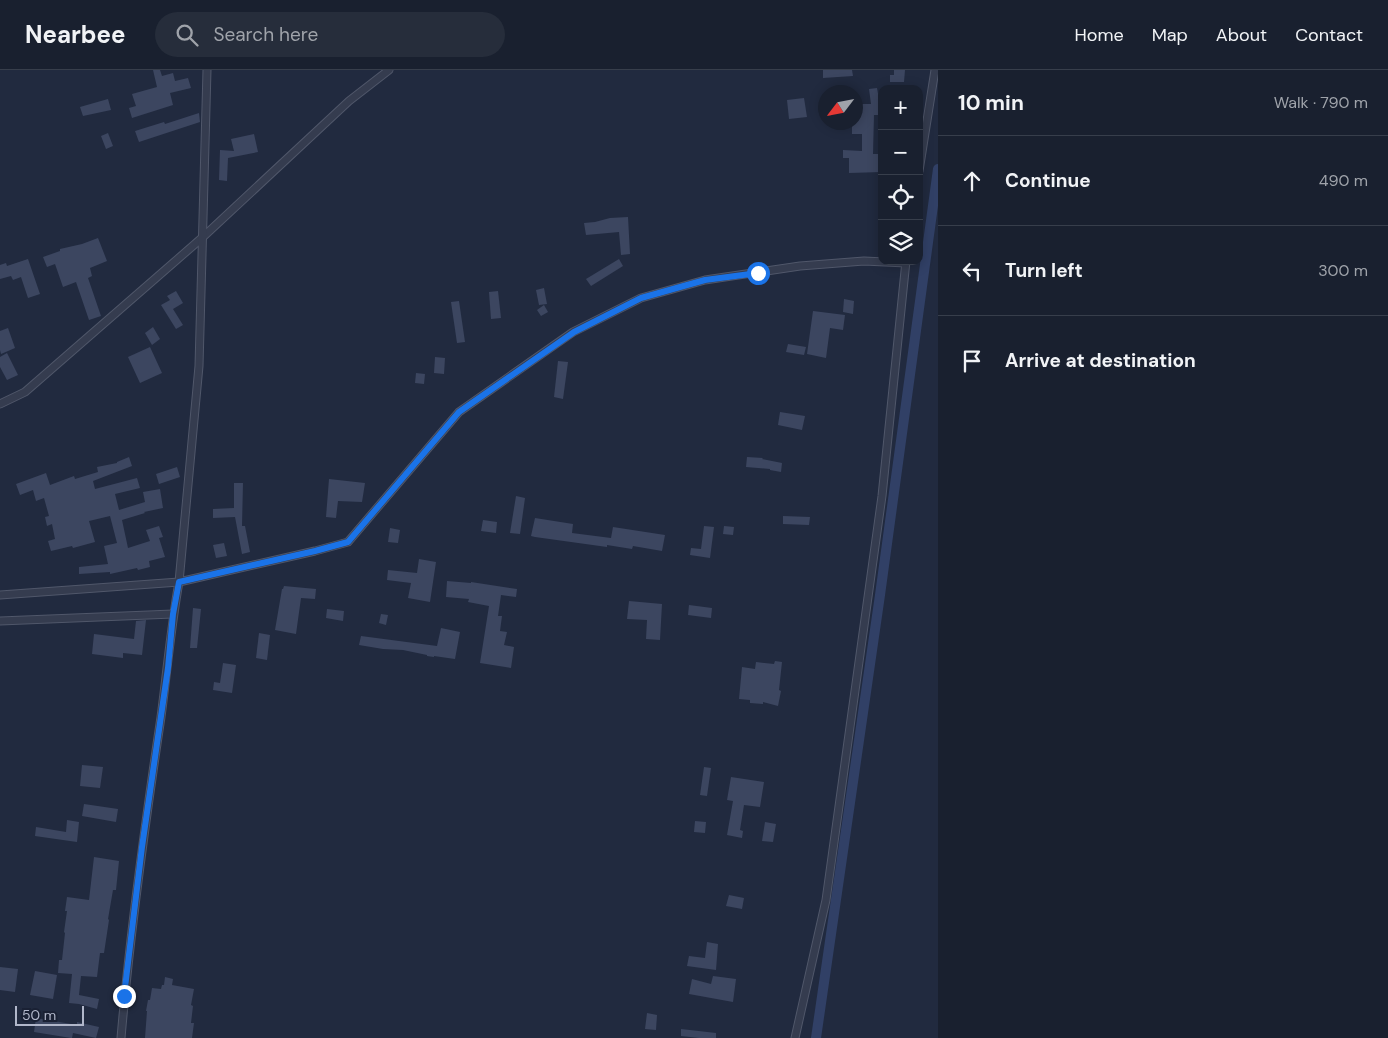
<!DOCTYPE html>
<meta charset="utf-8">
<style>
:root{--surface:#19202f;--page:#262d3b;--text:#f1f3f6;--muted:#9fa3aa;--line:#373e4b}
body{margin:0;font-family:"DM Sans",sans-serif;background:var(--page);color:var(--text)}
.controls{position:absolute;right:15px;top:15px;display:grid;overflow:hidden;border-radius:10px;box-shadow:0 2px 12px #0003}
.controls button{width:45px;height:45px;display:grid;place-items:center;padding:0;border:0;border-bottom:1px solid var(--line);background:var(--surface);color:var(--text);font:25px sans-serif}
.compass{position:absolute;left:818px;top:15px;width:45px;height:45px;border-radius:50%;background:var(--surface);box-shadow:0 2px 12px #0003;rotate:238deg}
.scale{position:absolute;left:15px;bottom:12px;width:69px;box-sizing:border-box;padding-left:5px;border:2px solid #b1b7ca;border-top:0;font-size:14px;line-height:18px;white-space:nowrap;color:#b1b7ca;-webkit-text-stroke:4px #1a2134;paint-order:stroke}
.stop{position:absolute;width:15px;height:15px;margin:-11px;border:4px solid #1a73e8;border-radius:50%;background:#fff}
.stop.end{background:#1a73e8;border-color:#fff;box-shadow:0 1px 5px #0008}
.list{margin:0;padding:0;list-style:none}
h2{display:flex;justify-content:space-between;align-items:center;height:65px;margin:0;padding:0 20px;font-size:21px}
h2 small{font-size:16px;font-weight:400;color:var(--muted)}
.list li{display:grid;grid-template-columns:32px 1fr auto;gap:15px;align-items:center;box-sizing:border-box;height:90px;padding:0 20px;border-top:1px solid var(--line)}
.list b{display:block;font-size:19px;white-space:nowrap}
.list em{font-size:16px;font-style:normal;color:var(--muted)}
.icon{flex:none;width:28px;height:28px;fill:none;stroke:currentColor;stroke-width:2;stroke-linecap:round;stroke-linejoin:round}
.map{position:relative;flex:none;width:938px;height:968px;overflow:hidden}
header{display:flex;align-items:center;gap:30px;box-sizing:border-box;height:70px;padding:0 25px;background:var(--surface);border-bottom:1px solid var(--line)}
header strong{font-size:24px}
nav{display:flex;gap:28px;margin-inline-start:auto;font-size:18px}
.search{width:350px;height:45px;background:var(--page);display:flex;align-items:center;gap:12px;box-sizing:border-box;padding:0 18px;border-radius:28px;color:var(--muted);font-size:19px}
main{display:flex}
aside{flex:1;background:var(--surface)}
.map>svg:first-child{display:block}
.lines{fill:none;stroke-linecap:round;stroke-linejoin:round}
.canal{stroke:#314066;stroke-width:10}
.building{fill:#3c4660}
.minor-casing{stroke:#50576a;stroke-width:9}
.minor{stroke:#353c4f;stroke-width:7}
.route{stroke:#1a73e8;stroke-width:6}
</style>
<header>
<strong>Nearbee</strong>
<div class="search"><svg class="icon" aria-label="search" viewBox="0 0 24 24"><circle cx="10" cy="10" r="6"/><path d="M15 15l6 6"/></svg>Search here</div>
<nav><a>Home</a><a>Map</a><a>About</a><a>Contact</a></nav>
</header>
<main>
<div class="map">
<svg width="938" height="968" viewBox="0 0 938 968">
<rect width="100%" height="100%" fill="#212a3f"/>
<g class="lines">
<path class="canal" d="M 816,968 L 880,525 L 938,99"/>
</g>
<g class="building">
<path d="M 153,0 L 160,0 L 162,6 L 173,3 L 175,11 L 188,8 L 191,18 L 170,23 L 173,35 L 132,48 L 129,38 L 136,36 L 132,24 L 157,17 Z"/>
<path d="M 823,0 L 852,0 L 853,6 L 823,8 Z"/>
<path d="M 894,0 L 905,0 L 904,12 L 890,12 L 890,5 L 894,5 Z"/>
<path d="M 877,18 L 880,35 L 882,35 L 882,45 L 874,45 L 873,84 L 882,84 L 882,102 L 849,103 L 849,88 L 843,88 L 843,80 L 862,81 L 862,64 L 852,64 L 852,52 L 856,52 L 856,34 L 871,34 L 869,19 Z"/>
<path d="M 804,28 L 807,47 L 789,49 L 787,30 Z"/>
<path d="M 108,29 L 111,40 L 83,46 L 80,37 Z"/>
<path d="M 199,43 L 200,52 L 139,72 L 135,61 L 164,52 L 165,54 Z"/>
<path d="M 108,63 L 113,76 L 106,79 L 101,66 Z"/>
<path d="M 254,64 L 258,82 L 228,88 L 227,111 L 219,110 L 220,80 L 234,81 L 231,69 Z"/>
<path d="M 628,147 L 630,184 L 621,185 L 619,162 L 586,165 L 584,153 L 595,152 L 610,148 Z"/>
<path d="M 98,168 L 107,191 L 90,198 L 92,206 L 88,208 L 101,246 L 89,250 L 76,212 L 63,217 L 55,194 L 47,197 L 43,187 L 60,181 L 60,179 L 82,174 Z"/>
<path d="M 28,189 L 40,224 L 28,228 L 21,207 L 13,210 L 11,206 L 0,209 L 0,195 L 6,193 L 7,196 Z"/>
<path d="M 619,189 L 623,196 L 591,216 L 586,209 Z"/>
<path d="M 544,218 L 547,234 L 539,235 L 536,220 Z"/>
<path d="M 176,221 L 183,233 L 173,239 L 183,255 L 176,259 L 161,235 L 170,230 L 167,226 Z"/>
<path d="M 498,221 L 501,248 L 491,249 L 489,222 Z"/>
<path d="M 844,229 L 854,231 L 853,244 L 843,242 Z"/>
<path d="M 459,231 L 465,272 L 457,273 L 451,232 Z"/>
<path d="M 544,235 L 548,242 L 541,246 L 537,240 Z"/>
<path d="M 813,241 L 845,245 L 843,260 L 830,258 L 826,288 L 807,284 Z"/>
<path d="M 153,257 L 160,269 L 152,275 L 145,263 Z"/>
<path d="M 8,258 L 15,278 L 1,284 L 0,280 L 0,261 Z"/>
<path d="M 788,274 L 806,277 L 804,285 L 786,282 Z"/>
<path d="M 150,277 L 162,303 L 140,313 L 128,287 Z"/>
<path d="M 7,283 L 18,305 L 7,310 L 0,297 L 0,287 Z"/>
<path d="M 435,287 L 445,288 L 444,304 L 434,303 Z"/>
<path d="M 558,291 L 568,292 L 563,329 L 554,327 Z"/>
<path d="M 416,303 L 425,304 L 424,314 L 415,313 Z"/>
<path d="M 780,342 L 805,346 L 802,360 L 778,355 Z"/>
<path d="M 129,387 L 132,396 L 93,411 L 95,419 L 137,408 L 140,418 L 115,424 L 119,440 L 145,432 L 143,422 L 160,419 L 163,438 L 144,442 L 145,443 L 122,450 L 128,478 L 150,471 L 146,460 L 159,456 L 163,467 L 159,468 L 165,487 L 149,491 L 150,497 L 138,500 L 137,498 L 110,504 L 110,502 L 79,504 L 79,497 L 108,494 L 104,476 L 117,473 L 110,446 L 89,451 L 95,472 L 73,478 L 72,476 L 51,481 L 48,471 L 55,469 L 52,454 L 47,456 L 45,447 L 49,446 L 44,428 L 36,431 L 33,420 L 20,425 L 16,414 L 46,403 L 50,415 L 74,406 L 75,409 L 98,402 L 97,397 L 117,393 L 117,392 Z"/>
<path d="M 747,387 L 763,388 L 762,389 L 782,393 L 781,402 L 770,400 L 770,399 L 746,397 Z"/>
<path d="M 177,397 L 180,407 L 159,414 L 156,404 Z"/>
<path d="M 329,409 L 365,413 L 362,432 L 338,431 L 336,448 L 326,447 Z"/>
<path d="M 234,413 L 243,413 L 242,456 L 245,456 L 250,482 L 242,484 L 235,447 L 213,448 L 213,439 L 234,438 Z"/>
<path d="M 516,426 L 525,428 L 520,464 L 510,463 Z"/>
<path d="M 783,446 L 810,447 L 809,455 L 783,454 Z"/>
<path d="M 535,448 L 573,454 L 572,463 L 611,468 L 613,457 L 665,465 L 662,481 L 633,476 L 632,479 L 607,475 L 607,477 L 535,467 L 531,466 Z"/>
<path d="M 483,450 L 497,452 L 496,463 L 481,461 Z"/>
<path d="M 704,456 L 714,457 L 710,488 L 690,485 L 691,478 L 701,479 Z"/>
<path d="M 724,456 L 734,457 L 733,465 L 723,464 Z"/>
<path d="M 390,458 L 400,460 L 398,473 L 388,472 Z"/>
<path d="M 224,473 L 227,486 L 216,488 L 213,475 Z"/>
<path d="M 419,489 L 436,492 L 430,532 L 408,528 L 411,513 L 387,510 L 388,500 L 417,503 Z"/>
<path d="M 447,511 L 471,513 L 471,512 L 517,519 L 516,527 L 501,525 L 498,546 L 502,546 L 500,561 L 507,562 L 504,575 L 514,577 L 511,598 L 480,593 L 489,536 L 468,532 L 469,529 L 446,527 Z"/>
<path d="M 284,516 L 316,519 L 315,529 L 301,528 L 296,564 L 275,560 L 282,519 L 283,519 Z"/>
<path d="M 629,531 L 662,534 L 660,570 L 646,569 L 647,550 L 627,549 Z"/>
<path d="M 689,535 L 712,538 L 711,548 L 688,545 Z"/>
<path d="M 193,538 L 201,539 L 197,578 L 190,578 Z"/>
<path d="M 327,539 L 344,541 L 343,551 L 326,548 Z"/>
<path d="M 381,544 L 388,545 L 386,555 L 379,553 Z"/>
<path d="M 146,550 L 142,585 L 123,583 L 123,588 L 92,584 L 94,564 L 134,569 L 136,551 Z"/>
<path d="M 441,558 L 460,562 L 455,589 L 434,586 L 434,587 L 427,586 L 427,585 L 403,580 L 383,579 L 359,575 L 361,566 L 437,576 Z"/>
<path d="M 259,563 L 270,565 L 267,590 L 256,588 Z"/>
<path d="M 775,591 L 782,592 L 779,620 L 781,621 L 778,636 L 763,632 L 763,634 L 750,633 L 750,630 L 739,629 L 742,597 L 755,599 L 756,592 L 774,594 Z"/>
<path d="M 223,593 L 236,595 L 232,623 L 213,620 L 214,612 L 220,613 Z"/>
<path d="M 82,695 L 103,697 L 100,718 L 80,716 Z"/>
<path d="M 704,697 L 711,698 L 707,726 L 700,725 Z"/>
<path d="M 731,707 L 764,712 L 760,737 L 744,735 L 740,760 L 743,761 L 742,768 L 727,765 L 733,731 L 727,730 Z"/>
<path d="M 84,734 L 118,739 L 116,752 L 82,746 Z"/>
<path d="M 67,750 L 79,752 L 77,772 L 35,766 L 36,757 L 66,762 Z"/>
<path d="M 695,751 L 706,752 L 705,763 L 694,762 Z"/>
<path d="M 765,752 L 776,754 L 773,772 L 762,771 Z"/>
<path d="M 94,787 L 119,791 L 116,820 L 113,820 L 108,849 L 109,850 L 104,883 L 100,883 L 97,907 L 81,906 L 79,925 L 99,929 L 97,939 L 79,934 L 69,933 L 72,904 L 58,903 L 59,890 L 62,890 L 65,863 L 64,862 L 67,841 L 65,841 L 67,827 L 89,830 Z"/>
<path d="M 729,825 L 744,828 L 742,839 L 726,836 Z"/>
<path d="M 707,872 L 718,874 L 716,900 L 687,896 L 689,886 L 705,888 Z"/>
<path d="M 0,897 L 18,899 L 15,922 L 0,920 Z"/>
<path d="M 35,901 L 57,905 L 53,929 L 30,925 Z"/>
<path d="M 713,906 L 736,909 L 733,932 L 689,924 L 692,909 L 711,914 Z"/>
<path d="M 165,907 L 173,909 L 172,915 L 194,919 L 191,935 L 193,936 L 191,953 L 194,953 L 192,968 L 145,968 L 147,941 L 146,941 L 148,930 L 150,930 L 152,918 L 161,919 L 162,915 L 164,915 Z"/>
<path d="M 647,943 L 657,945 L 656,960 L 645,959 Z"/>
<path d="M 36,948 L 77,955 L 77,952 L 99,957 L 96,968 L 73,963 L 72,968 L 71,968 L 34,962 Z"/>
<path d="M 681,959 L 716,963 L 716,968 L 699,968 L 681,966 Z"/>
</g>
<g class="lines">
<defs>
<g id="minor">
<path d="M 919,101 L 935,0"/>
<path d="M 0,334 L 25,322 L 203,167 L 349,31 L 389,0"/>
<path d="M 0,525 L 179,512 L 315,481 L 348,472 L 459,342 L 573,262 L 641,228 L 705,210 L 800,196 L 864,191 L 906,193"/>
<path d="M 0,551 L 173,544"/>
<path d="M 121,968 C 130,861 145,754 161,647 C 167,602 171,556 179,512 L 199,296 L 207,0"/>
<path d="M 795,968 L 826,830 L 882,426 L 906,191"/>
</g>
</defs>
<use href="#minor" class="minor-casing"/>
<use href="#minor" class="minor"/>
</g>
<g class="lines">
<path class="route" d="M 124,926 L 142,777 L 168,598 L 173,544 L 179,512 L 315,481 L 348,472 L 459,342 L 574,262 L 641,228 L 705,210 L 758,203"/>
</g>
</svg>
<div class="controls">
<button>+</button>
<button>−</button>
<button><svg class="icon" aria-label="locate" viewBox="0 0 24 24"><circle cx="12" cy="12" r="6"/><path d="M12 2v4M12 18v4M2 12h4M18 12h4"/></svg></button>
<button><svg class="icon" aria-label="layers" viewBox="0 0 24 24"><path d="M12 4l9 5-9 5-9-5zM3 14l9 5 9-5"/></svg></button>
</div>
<svg class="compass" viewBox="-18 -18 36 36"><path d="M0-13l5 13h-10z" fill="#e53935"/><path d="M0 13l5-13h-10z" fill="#9fa3aa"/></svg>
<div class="scale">50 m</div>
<div class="stop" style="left:758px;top:203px"></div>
<div class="stop end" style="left:124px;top:926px"></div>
</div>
<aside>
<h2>10 min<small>Walk · 790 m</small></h2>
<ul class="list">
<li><svg class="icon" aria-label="ahead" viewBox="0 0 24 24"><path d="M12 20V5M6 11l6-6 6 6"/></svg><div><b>Continue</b></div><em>490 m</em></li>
<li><svg class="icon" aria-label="left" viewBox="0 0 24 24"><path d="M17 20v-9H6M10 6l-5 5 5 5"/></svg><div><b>Turn left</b></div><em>300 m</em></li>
<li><svg class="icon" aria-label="arrive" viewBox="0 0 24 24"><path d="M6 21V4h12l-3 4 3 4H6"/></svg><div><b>Arrive at destination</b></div></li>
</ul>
</aside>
</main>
